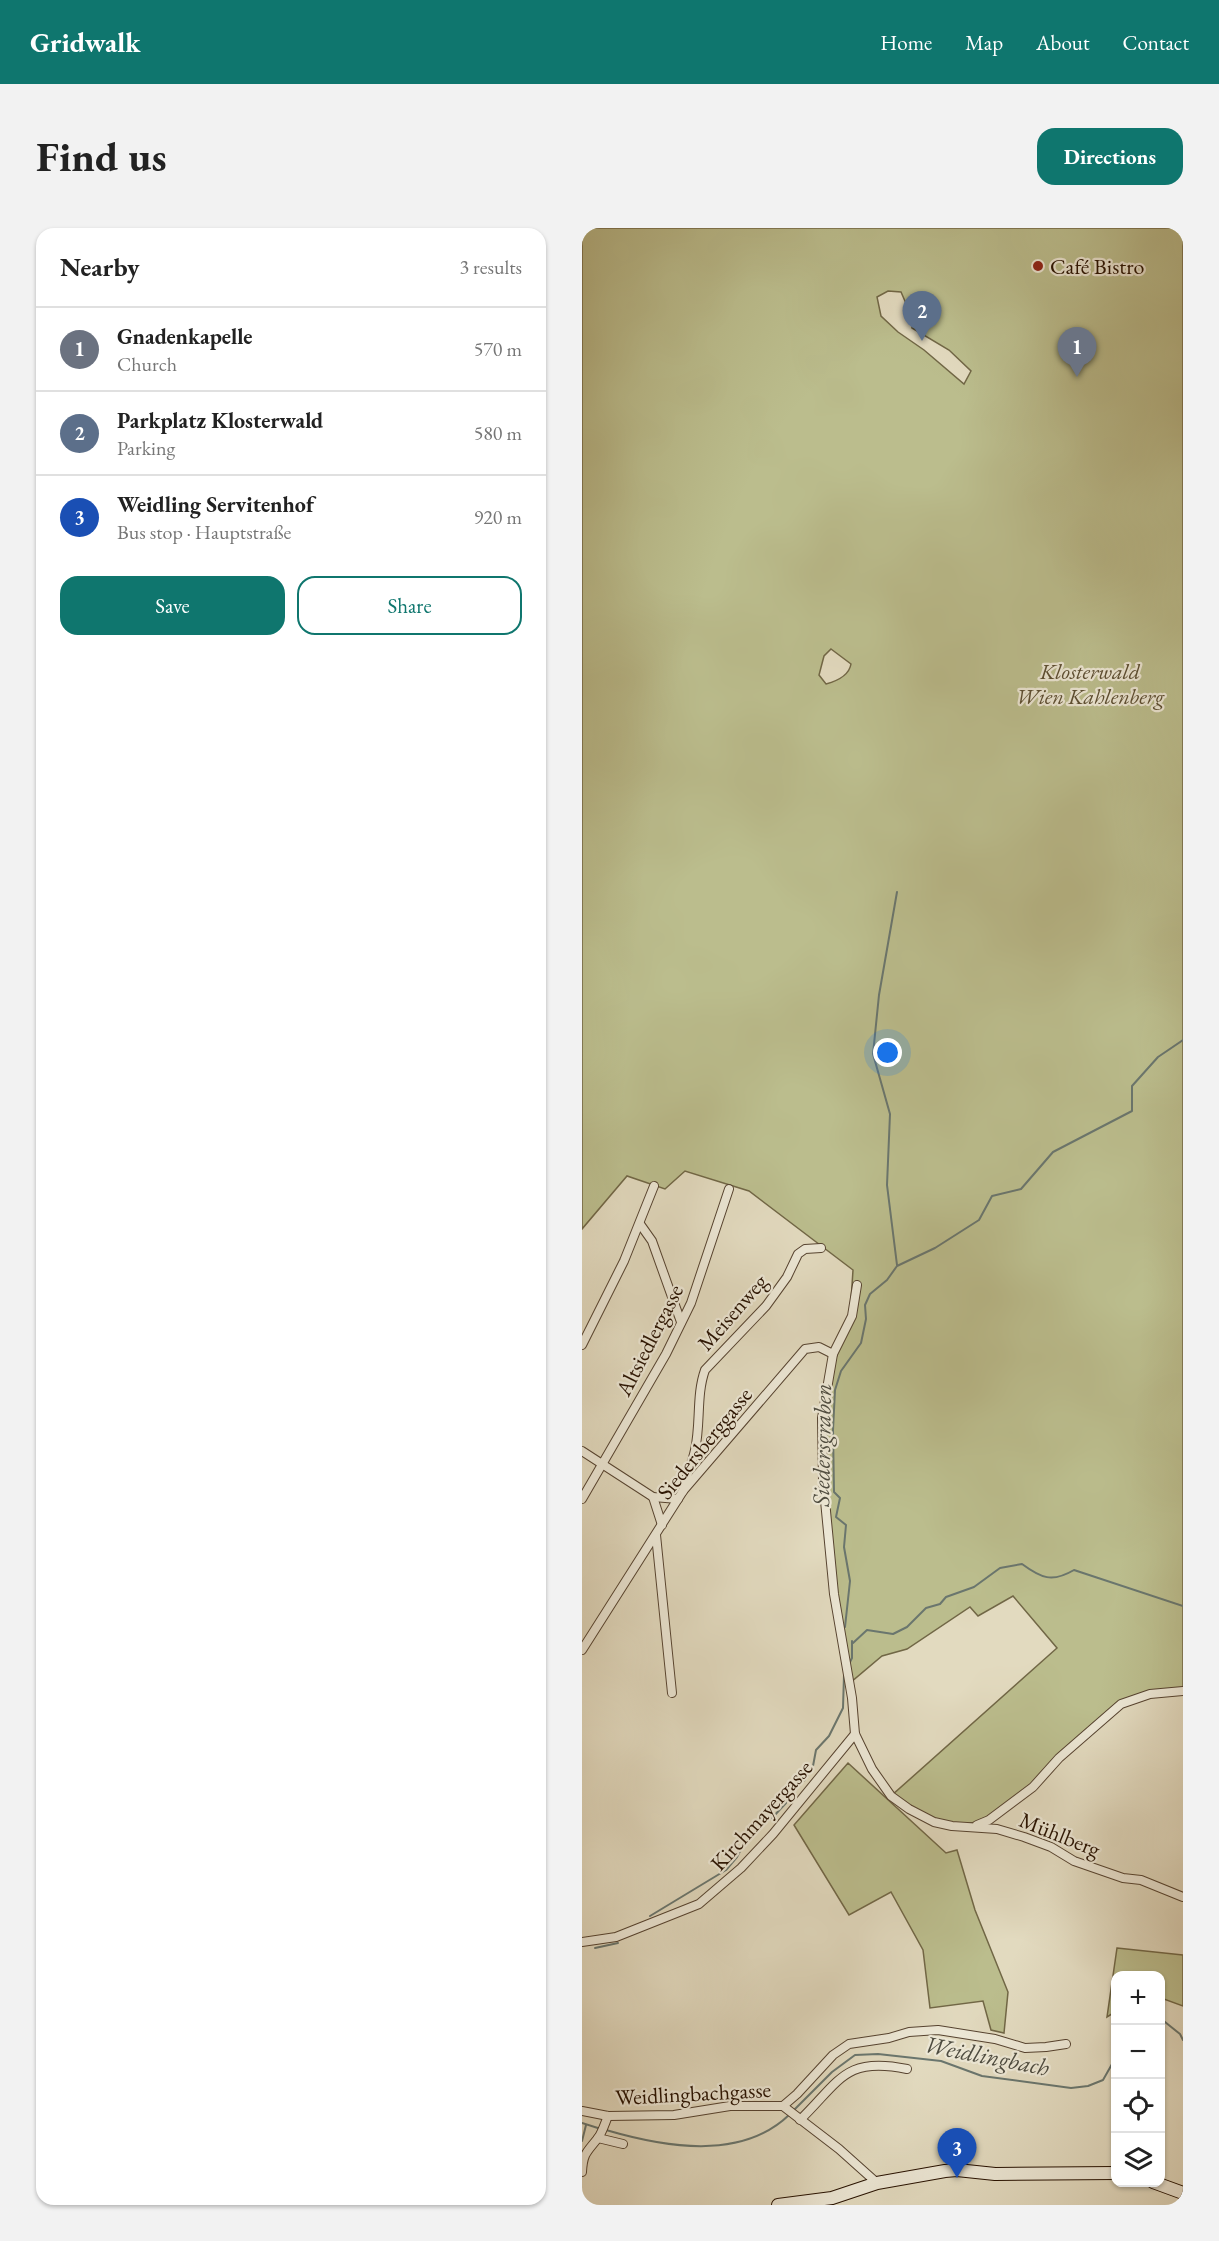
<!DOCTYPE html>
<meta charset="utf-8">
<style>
:root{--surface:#fff;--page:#f2f2f2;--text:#222;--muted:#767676;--line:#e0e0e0;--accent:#0f766e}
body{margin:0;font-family:"EB Garamond",serif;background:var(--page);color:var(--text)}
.controls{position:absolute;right:18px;bottom:18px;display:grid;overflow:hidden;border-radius:12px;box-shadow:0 2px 4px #0004}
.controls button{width:54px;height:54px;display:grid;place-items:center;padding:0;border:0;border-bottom:2px solid var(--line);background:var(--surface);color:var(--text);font:30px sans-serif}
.you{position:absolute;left:306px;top:825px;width:21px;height:21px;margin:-15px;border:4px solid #fff;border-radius:50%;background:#1a73e8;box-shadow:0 0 0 9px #1a73e833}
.badge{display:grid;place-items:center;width:39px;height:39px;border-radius:50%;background:var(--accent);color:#fff;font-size:20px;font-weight:700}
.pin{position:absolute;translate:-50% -50px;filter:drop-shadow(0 2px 3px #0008)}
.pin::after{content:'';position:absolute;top:32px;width:21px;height:18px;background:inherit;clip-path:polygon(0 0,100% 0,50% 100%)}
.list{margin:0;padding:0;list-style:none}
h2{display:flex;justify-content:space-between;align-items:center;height:78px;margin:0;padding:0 24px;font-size:26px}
h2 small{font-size:20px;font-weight:400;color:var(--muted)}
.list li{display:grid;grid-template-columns:39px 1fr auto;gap:18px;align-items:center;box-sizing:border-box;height:84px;padding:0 24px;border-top:2px solid var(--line)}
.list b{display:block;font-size:22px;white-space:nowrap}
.list p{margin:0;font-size:20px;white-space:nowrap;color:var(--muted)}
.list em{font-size:20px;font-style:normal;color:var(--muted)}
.actions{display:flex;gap:12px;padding:18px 24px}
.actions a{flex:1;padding:14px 0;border:2px solid var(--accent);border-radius:18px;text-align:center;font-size:21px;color:var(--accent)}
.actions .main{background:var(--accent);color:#fff}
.icon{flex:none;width:33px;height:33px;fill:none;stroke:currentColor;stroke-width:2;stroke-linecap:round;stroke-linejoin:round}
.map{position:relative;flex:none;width:601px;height:1977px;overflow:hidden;border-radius:18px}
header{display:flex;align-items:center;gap:36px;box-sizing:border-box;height:84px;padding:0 30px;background:var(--accent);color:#fff}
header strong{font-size:28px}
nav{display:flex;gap:33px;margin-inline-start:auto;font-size:21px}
.intro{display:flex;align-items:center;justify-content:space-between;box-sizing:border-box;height:144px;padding:0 36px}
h1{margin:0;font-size:42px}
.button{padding:15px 27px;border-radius:18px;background:var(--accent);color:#fff;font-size:21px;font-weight:700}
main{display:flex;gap:36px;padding:0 36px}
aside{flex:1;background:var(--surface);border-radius:18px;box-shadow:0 2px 4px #0004}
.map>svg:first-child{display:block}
.green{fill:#bbbd8d;stroke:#716746;stroke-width:1.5;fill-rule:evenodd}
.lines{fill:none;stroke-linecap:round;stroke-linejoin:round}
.stream{stroke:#6a766e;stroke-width:2}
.minor-casing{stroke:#564330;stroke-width:10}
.secondary-casing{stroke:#271100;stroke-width:14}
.minor{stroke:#ece7d5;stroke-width:8}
.secondary{stroke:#ece7d5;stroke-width:12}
.poi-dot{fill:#8f2418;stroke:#ece7d5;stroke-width:2}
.labels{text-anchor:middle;stroke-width:4.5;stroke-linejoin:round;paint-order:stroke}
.poi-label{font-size:22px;fill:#271100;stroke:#ece7d5;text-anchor:start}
.park-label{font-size:22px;font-style:italic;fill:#5b4d31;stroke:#ece7d5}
.street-label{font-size:22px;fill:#271100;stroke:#ece7d5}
.water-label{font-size:24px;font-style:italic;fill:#4e4c40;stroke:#ece7d5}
</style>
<header>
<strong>Gridwalk</strong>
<nav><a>Home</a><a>Map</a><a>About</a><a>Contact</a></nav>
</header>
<div class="intro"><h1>Find us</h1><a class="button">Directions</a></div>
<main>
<aside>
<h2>Nearby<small>3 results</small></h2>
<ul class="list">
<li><span class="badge" style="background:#6b7280">1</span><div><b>Gnadenkapelle</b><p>Church</p></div><em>570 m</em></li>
<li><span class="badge" style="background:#5c6f8a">2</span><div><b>Parkplatz Klosterwald</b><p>Parking</p></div><em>580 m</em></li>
<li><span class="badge" style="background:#1a4fb4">3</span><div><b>Weidling Servitenhof</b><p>Bus stop · Hauptstraße</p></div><em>920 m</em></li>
</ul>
<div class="actions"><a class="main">Save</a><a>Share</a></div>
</aside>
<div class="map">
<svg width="601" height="1977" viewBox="0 0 601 1977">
<rect width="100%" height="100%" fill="#e2dabf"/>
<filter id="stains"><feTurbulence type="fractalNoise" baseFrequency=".00333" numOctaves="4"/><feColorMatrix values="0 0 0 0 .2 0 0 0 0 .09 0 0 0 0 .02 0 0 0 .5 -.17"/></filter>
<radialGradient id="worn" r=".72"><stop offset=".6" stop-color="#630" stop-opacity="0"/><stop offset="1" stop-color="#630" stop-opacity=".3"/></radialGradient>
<g class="green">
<path d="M 0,0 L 601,0 L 601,1464 L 585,1464 L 539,1476 L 451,1559 L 407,1592 L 370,1598 L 352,1594 L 309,1568 L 475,1420 L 431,1368 L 396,1388 L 388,1379 L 325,1421 L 300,1428 L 269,1454 L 249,1338 L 242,1191 L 253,1128 L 268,1088 L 271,1042 L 167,963 L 103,943 L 83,961 L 45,948 L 0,1001 ZM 306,63 L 319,64 L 329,87 L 330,100 L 367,122 L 389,143 L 382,156 L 342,122 L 316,104 L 299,88 L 295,69 ZM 249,421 L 269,436 C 267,448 255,453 244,456 L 237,447 L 242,428 Z"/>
<path d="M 266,1535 L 364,1625 L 375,1622 L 393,1682 L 426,1764 L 422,1805 L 409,1802 L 401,1773 L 348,1780 L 341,1722 L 309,1664 L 267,1687 L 212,1597 Z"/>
<path d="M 535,1720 L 601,1727 L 601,1778 L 579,1770 L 578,1748 L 534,1748 L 533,1784 L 525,1789 Z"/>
</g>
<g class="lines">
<g class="stream">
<path d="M 315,1037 L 305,957 L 308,886 L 291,826 L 297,767 L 315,664"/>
<path d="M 263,1399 L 268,1353 L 262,1319 L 264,1297 L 254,1289 L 258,1270 L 252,1264 L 251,1202 L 253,1162 L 259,1143 L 279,1115 L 284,1091 L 283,1077 L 288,1066 L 305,1052 L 315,1038 L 353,1020 L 397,992 L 410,968 L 439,961 L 471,924 L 550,883 L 550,858 L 576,829 L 601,812"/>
<path d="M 271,1415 L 285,1402 L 311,1406 L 325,1399 L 344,1380 L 358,1376 L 364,1369 L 392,1359 L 418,1340 L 440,1336 C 459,1350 470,1355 492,1342 L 601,1378"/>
<path d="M 267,1436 L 270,1430 L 270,1413"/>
<path d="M 68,1688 L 144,1642 L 155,1629 L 166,1608 L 177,1597 L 190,1590 L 204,1575 L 211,1556 L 223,1552 L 231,1538 L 234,1522 L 247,1508 L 261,1480 L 262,1447"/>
<path d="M 13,1720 L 36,1715"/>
<path d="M 578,1790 L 598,1806 L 601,1812"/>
<path d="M 211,1883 L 250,1844 L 273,1827 L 296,1826 L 359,1833 L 400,1848 L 489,1860 L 506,1858 L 521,1852 L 534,1829"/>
<path d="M 0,1895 L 19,1901"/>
<path d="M 24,1902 C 82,1919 159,1933 207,1887"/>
<path d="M 0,1913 L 4,1897"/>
</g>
<defs>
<g id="minor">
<path d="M 58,996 L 70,1013 L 99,1094"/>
<path d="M 275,1057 L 270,1088 L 251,1126 L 240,1190 L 241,1252 L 252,1366 L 270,1470 L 273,1506 L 290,1541 L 309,1568 L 327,1581 L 352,1594 L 370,1598 L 415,1601 L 442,1609 L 469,1619 L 492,1633 L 541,1650 L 559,1652 L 601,1669"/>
<path d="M 0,1117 L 42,1033 L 72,958"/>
<path d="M 0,1223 L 71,1269 L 96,1271"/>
<path d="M 101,1263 C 104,1249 110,1236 113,1222 C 119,1195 114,1167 123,1142 L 184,1078 L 205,1049 L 216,1026 L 223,1021 L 239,1020"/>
<path d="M 71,1269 L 80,1297"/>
<path d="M 0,1271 L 84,1126 L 109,1075 L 147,961"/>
<path d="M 74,1307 L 90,1465"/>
<path d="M 0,1422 L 101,1263 L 223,1121 L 237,1119 L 251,1126"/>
<path d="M 395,1597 L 407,1592 L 451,1559 L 477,1530 L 539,1476 L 568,1466 L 601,1463"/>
<path d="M 0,1714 L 34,1709 L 117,1676 L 159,1640 L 191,1606 L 273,1506"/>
<path d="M 201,1878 L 257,1921 L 295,1955"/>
<path d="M 0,1883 L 26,1888 L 92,1887 L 148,1878 L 201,1878 L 215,1866 L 251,1827 L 267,1816 L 307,1810 L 327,1804 L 356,1802 L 413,1811 L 443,1820 L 464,1819 L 484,1816"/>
<path d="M 218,1892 C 258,1853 263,1828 325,1841"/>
<path d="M 16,1910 L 41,1916"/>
<path d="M 0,1944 C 1,1925 5,1924 16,1910 C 20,1905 23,1895 26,1888"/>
</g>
<g id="secondary">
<path d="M 571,1954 L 601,1965"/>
<path d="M 196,1977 L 250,1970 L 295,1955 L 363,1943 L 375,1942 L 413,1946 L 534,1945"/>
</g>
</defs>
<use href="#minor" class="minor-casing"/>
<use href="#secondary" class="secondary-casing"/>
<use href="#minor" class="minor"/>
<use href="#secondary" class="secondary"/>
</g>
<circle class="poi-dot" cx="456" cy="38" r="6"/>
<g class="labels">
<g class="poi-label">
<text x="468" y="46">Café Bistro</text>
</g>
<g class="park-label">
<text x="508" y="451">Klosterwald<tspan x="508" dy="25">Wien Kahlenberg</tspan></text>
</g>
<g class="street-label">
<text transform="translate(150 1084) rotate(-49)" y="8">Meisenweg</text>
<text transform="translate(67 1112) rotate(-63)" y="8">Altsiedlergasse</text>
<text transform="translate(122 1215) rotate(-51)" y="8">Siedersberggasse</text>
<text transform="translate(179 1587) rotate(-48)" y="8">Kirchmayergasse</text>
<text transform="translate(478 1606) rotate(22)" y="8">Mühlberg</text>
<text transform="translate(111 1865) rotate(-3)" y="8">Weidlingbachgasse</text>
</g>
<g class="water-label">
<text transform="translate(240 1217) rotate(-89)" y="8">Siedersgraben</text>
<text transform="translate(405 1828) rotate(11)" y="8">Weidlingbach</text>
</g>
</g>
<rect width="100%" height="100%" filter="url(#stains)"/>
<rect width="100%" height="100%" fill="url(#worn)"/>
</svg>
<div class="controls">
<button>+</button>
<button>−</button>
<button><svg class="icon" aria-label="locate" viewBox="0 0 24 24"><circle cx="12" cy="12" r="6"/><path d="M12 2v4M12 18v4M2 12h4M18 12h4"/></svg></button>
<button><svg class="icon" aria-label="layers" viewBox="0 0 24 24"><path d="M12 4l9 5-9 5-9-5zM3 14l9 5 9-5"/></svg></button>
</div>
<div class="you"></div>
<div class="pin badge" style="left:495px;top:149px;background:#6b7280">1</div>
<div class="pin badge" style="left:340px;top:113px;background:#5c6f8a">2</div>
<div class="pin badge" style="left:375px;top:1950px;background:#1a4fb4">3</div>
</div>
</main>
